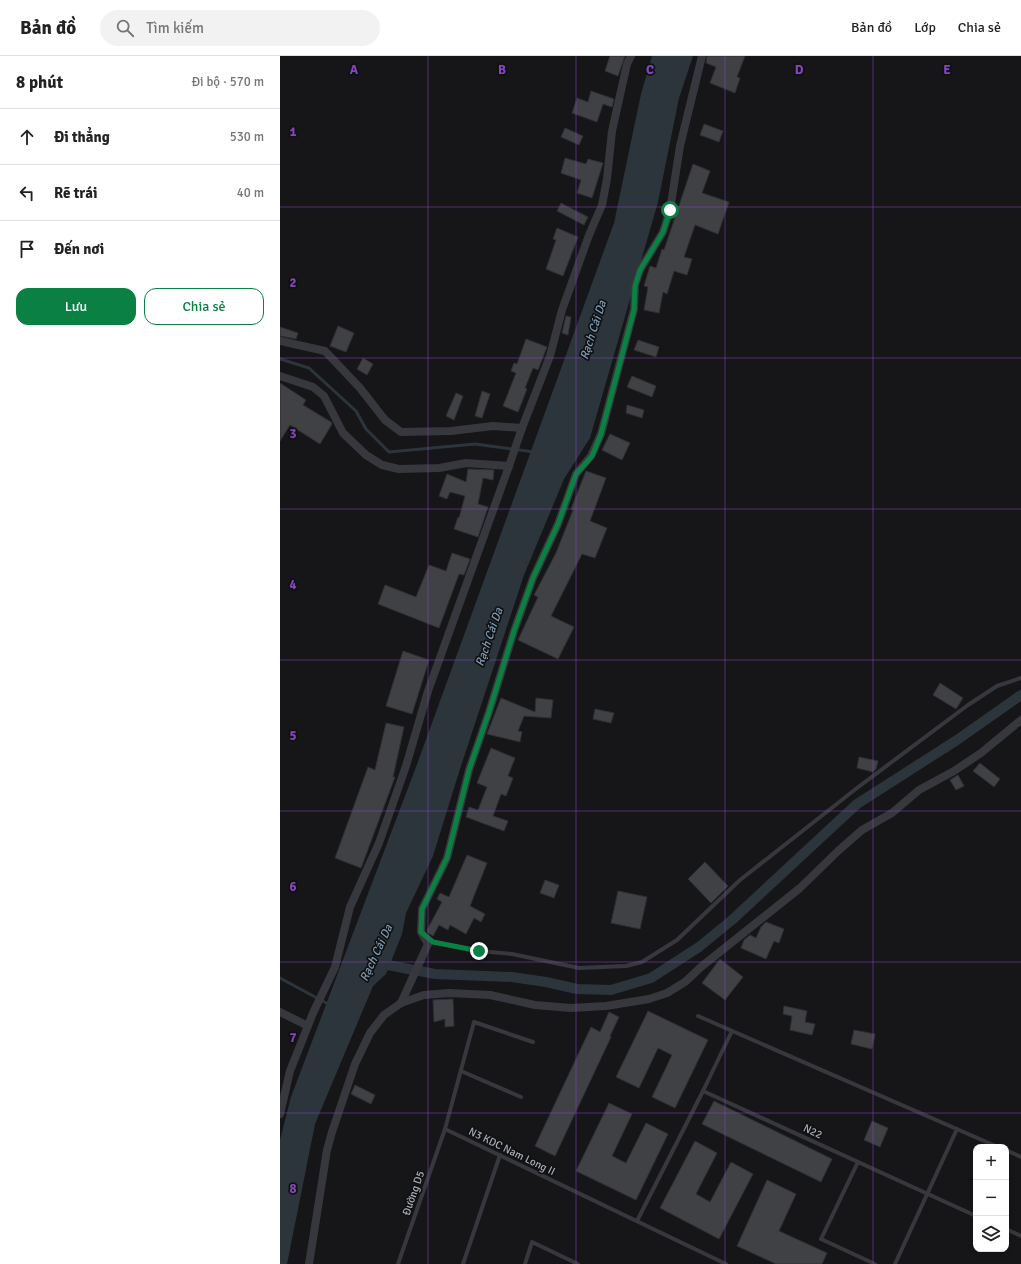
<!DOCTYPE html>
<html lang="vi">
<meta charset="utf-8">
<style>
:root{--surface:#fff;--page:#f2f2f2;--text:#222;--muted:#767676;--line:#e0e0e0;--accent:#0b8043}
body{margin:0;font-family:Signika,sans-serif;background:var(--page);color:var(--text)}
.controls{position:absolute;right:12px;bottom:12px;display:grid;overflow:hidden;border-radius:8px;box-shadow:0 2px 6px #0003}
.controls button{width:36px;height:36px;display:grid;place-items:center;padding:0;border:0;border-bottom:1px solid var(--line);background:var(--surface);color:var(--text);font:20px sans-serif}
.stop{position:absolute;width:12px;height:12px;margin:-9px;border:3px solid #0b8043;border-radius:50%;background:#fff}
.stop.end{background:#0b8043;border-color:#fff;box-shadow:0 1px 4px #0008}
.list{margin:0;padding:0;list-style:none}
h2{display:flex;justify-content:space-between;align-items:center;height:52px;margin:0;padding:0 16px;font-size:17px}
h2 small{font-size:13px;font-weight:400;color:var(--muted)}
.list li{display:grid;grid-template-columns:26px 1fr auto;gap:12px;align-items:center;box-sizing:border-box;height:56px;padding:0 16px;border-top:1px solid var(--line)}
.list b{display:block;font-size:15px;white-space:nowrap}
.list em{font-size:13px;font-style:normal;color:var(--muted)}
.actions{display:flex;gap:8px;padding:12px 16px}
.actions a{flex:1;padding:9px 0;border:1px solid var(--accent);border-radius:12px;text-align:center;font-size:14px;color:var(--accent)}
.actions .main{background:var(--accent);color:#fff}
.icon{flex:none;width:22px;height:22px;fill:none;stroke:currentColor;stroke-width:2;stroke-linecap:round;stroke-linejoin:round}
.map{position:relative;flex:none;width:741px;height:1208px;overflow:hidden}
header{display:flex;align-items:center;gap:24px;box-sizing:border-box;height:56px;padding:0 20px;background:var(--surface);border-bottom:1px solid var(--line)}
header strong{font-size:19px}
nav{display:flex;gap:22px;margin-inline-start:auto;font-size:14px}
.search{width:280px;height:36px;background:var(--page);display:flex;align-items:center;gap:10px;box-sizing:border-box;padding:0 14px;border-radius:22px;color:var(--muted);font-size:15px}
main{display:flex}
aside{flex:1;background:var(--surface)}
.map>svg:first-child{display:block}
.water{fill:#2c353c}
.lines{fill:none;stroke-linecap:round;stroke-linejoin:round}
.stream{stroke:#2c353c;stroke-width:3}
.canal{stroke:#2c353c;stroke-width:10}
.building{fill:#404145;stroke:#303034}
.lane{stroke:#37383d;stroke-width:4}
.street{stroke:#37383d;stroke-width:8}
.route{stroke:#0b8043;stroke-width:5}
.grid{fill:none;stroke:#8446be;stroke-width:1;stroke-opacity:0.55}
.labels{text-anchor:middle;stroke-width:3.5;stroke-linejoin:round;paint-order:stroke}
.street-label{font-size:11px;fill:#a8adb8;stroke:#111113}
.water-label{font-size:12px;font-style:italic;fill:#7f9bb3;stroke:#111113}
.grid-label{font-size:13px;text-anchor:middle;font-weight:bold;fill:#8446be;stroke:#111113;stroke-width:3.5;stroke-linejoin:round;paint-order:stroke}
</style>
<header>
<strong>Bản đồ</strong>
<div class="search"><svg class="icon" aria-label="search" viewBox="0 0 24 24"><circle cx="10" cy="10" r="6"/><path d="M15 15l6 6"/></svg>Tìm kiếm</div>
<nav><a>Bản đồ</a><a>Lớp</a><a>Chia sẻ</a></nav>
</header>
<main>
<aside>
<h2>8 phút<small>Đi bộ · 570 m</small></h2>
<ul class="list">
<li><svg class="icon" aria-label="ahead" viewBox="0 0 24 24"><path d="M12 20V5M6 11l6-6 6 6"/></svg><div><b>Đi thẳng</b></div><em>530 m</em></li>
<li><svg class="icon" aria-label="left" viewBox="0 0 24 24"><path d="M17 20v-9H6M10 6l-5 5 5 5"/></svg><div><b>Rẽ trái</b></div><em>40 m</em></li>
<li><svg class="icon" aria-label="arrive" viewBox="0 0 24 24"><path d="M6 21V4h12l-3 4 3 4H6"/></svg><div><b>Đến nơi</b></div></li>
</ul>
<div class="actions"><a class="main">Lưu</a><a>Chia sẻ</a></div>
</aside>
<div class="map">
<svg width="741" height="1208" viewBox="0 0 741 1208">
<rect width="100%" height="100%" fill="#161618"/>
<path class="water" d="M 372,0 L 413,0 L 399,42 L 378,146 L 310,382 L 284,423 L 244,519 L 179,716 L 153,800 L 126,857 L 122,878 L 106,918 L 93,930 L 35,1068 L 7,1208 L 0,1208 L 0,1084 L 11,1041 L 136,711 L 334,167 L 361,38 Z"/>
<g class="lines">
<g class="stream">
<path d="M 0,303 L 29,312 L 76,355 L 86,373 L 109,396 L 195,388 L 254,396"/>
<path d="M 0,922 L 50,949"/>
</g>
<path class="canal" d="M 97,907 L 155,918 L 232,921 L 266,926 L 297,933 L 331,934 L 371,922 L 419,891 L 452,864 L 577,748 L 677,684 L 741,639"/>
</g>
<g class="building">
<path d="M 330,0 L 345,0 L 338,20 L 325,15 Z"/>
<path d="M 427,0 L 465,0 L 457,21 L 460,22 L 455,37 L 430,27 L 436,11 L 426,7 Z"/>
<path d="M 311,35 L 334,43 L 332,51 L 323,48 L 317,66 L 292,57 L 297,42 L 308,46 Z"/>
<path d="M 424,68 L 443,75 L 439,86 L 420,79 Z"/>
<path d="M 285,72 L 303,80 L 299,89 L 281,81 Z"/>
<path d="M 285,102 L 306,108 L 308,103 L 323,107 L 312,142 L 297,137 L 301,124 L 281,117 Z"/>
<path d="M 413,108 L 430,115 L 422,137 L 449,146 L 438,178 L 415,169 L 404,201 L 412,203 L 407,219 L 394,215 L 387,238 L 383,236 L 379,257 L 364,254 L 368,231 L 364,230 L 370,210 L 376,212 L 382,193 L 384,194 Z"/>
<path d="M 281,147 L 308,161 L 304,169 L 277,155 Z"/>
<path d="M 277,172 L 298,181 L 283,220 L 266,213 L 276,184 L 273,183 Z"/>
<path d="M 286,260 L 291,261 L 288,279 L 282,277 Z"/>
<path d="M 58,270 L 74,277 L 66,296 L 50,290 Z"/>
<path d="M 0,271 L 18,277 L 16,283 L 0,280 Z"/>
<path d="M 246,283 L 267,291 L 258,314 L 253,312 L 245,332 L 247,333 L 238,356 L 223,350 L 236,317 L 231,315 L 234,307 L 237,308 Z"/>
<path d="M 358,284 L 379,291 L 376,301 L 354,294 Z"/>
<path d="M 83,302 L 93,308 L 87,319 L 77,313 Z"/>
<path d="M 352,320 L 376,330 L 372,341 L 347,331 Z"/>
<path d="M 0,327 L 26,344 L 23,349 L 51,366 L 52,368 L 40,388 L 10,369 L 0,385 Z"/>
<path d="M 202,335 L 210,338 L 202,362 L 195,360 Z"/>
<path d="M 176,337 L 183,340 L 174,364 L 166,360 Z"/>
<path d="M 347,349 L 364,354 L 362,362 L 346,357 Z"/>
<path d="M 330,378 L 350,387 L 342,404 L 322,394 Z"/>
<path d="M 188,413 L 214,414 L 213,424 L 203,422 L 198,448 L 208,451 L 198,481 L 174,473 L 178,461 L 179,462 L 185,440 L 170,436 L 167,443 L 159,440 L 167,418 L 186,426 Z"/>
<path d="M 306,415 L 326,422 L 310,465 L 327,472 L 315,502 L 302,498 L 271,560 L 294,571 L 278,603 L 238,584 L 258,541 L 254,539 L 276,497 L 293,454 L 291,453 Z"/>
<path d="M 172,497 L 190,503 L 184,519 L 179,518 L 159,572 L 98,548 L 105,529 L 136,541 L 149,509 L 166,515 Z"/>
<path d="M 123,595 L 149,604 L 132,658 L 106,650 Z"/>
<path d="M 660,627 L 683,642 L 676,653 L 653,639 Z"/>
<path d="M 221,642 L 255,656 L 256,642 L 273,644 L 271,662 L 244,660 L 238,675 L 242,676 L 240,686 L 207,678 Z"/>
<path d="M 315,653 L 334,657 L 331,667 L 313,663 Z"/>
<path d="M 106,667 L 124,671 L 113,721 L 115,721 L 81,812 L 55,802 L 88,711 L 95,714 Z"/>
<path d="M 211,692 L 235,702 L 228,720 L 233,722 L 226,740 L 221,738 L 213,760 L 228,765 L 224,775 L 186,761 L 189,751 L 198,754 L 207,731 L 197,727 Z"/>
<path d="M 579,701 L 598,705 L 596,713 L 593,716 L 577,712 Z"/>
<path d="M 700,707 L 720,723 L 714,731 L 693,715 Z"/>
<path d="M 678,719 L 684,730 L 676,734 L 670,724 Z"/>
<path d="M 187,799 L 207,807 L 190,850 L 205,858 L 201,866 L 194,862 L 186,878 L 170,869 L 168,874 L 159,869 L 153,880 L 148,877 L 147,874 L 162,846 L 157,843 L 160,837 L 169,841 Z"/>
<path d="M 425,806 L 448,830 L 431,847 L 408,823 Z"/>
<path d="M 265,824 L 279,829 L 274,842 L 260,837 Z"/>
<path d="M 338,835 L 367,841 L 360,873 L 331,867 Z"/>
<path d="M 486,866 L 504,873 L 499,887 L 494,885 L 486,903 L 461,892 L 464,884 L 470,879 L 476,882 L 481,871 Z"/>
<path d="M 440,903 L 463,921 L 445,944 L 422,927 Z"/>
<path d="M 173,943 L 174,970 L 165,971 L 165,963 L 154,966 L 153,944 Z"/>
<path d="M 504,950 L 527,955 L 525,966 L 535,968 L 532,979 L 510,974 L 512,960 L 503,958 Z"/>
<path d="M 368,955 L 428,984 L 395,1052 L 372,1041 L 392,999 L 378,992 L 359,1032 L 336,1021 Z"/>
<path d="M 329,956 L 339,961 L 330,980 L 331,981 L 275,1100 L 255,1090 L 311,971 L 320,976 Z"/>
<path d="M 574,974 L 595,978 L 592,993 L 571,988 Z"/>
<path d="M 75,1029 L 95,1039 L 91,1048 L 71,1038 Z"/>
<path d="M 434,1045 L 552,1103 L 541,1126 L 422,1068 Z"/>
<path d="M 329,1047 L 352,1058 L 332,1100 L 346,1107 L 366,1067 L 388,1078 L 356,1144 L 296,1115 Z"/>
<path d="M 592,1065 L 608,1072 L 600,1091 L 584,1084 Z"/>
<path d="M 415,1085 L 437,1097 L 416,1138 L 430,1146 L 451,1106 L 473,1118 L 439,1183 L 380,1152 Z"/>
<path d="M 487,1124 L 516,1138 L 499,1175 L 547,1197 L 542,1208 L 496,1208 L 457,1190 Z"/>
</g>
<g class="lines">
<g class="lane">
<path d="M 147,882 L 153,886 L 199,895 L 232,898 L 299,912 L 346,910 L 362,906 L 397,884 L 460,824 L 577,732 L 688,649 L 717,630 L 741,622"/>
<path d="M 418,960 L 718,1091"/>
<path d="M 452,975 L 423,1035 L 696,1160"/>
<path d="M 253,986 L 194,966 L 165,1073 L 446,1208"/>
<path d="M 181,1015 L 241,1041"/>
<path d="M 726,1094 L 741,1101"/>
<path d="M 578,1106 L 541,1183 L 595,1208"/>
<path d="M 357,1165 L 423,1035"/>
<path d="M 726,1173 L 741,1180"/>
<path d="M 118,1208 L 165,1073"/>
<path d="M 183,1208 L 220,1099"/>
<path d="M 245,1208 L 252,1186 L 298,1208"/>
<path d="M 615,1208 L 677,1073"/>
</g>
<g class="street">
<path d="M 0,285 L 45,295 L 80,332 L 105,364 L 121,376 L 171,375 L 213,370 L 242,372"/>
<path d="M 0,320 L 33,331 L 44,340 L 63,377 L 86,399 L 102,409 L 119,413 L 159,412 L 186,407 L 229,410"/>
<path d="M 121,947 L 148,888 L 141,876 L 142,853 L 167,802 L 189,714 L 209,656 L 234,575 L 253,522 L 278,468 L 296,418 L 311,400 L 321,378 L 354,253 L 355,229 L 360,214 L 383,176 L 390,154 L 400,90 L 422,0"/>
<path d="M 0,956 L 28,970"/>
<path d="M 0,1058 L 10,1015 L 33,957 L 55,911 L 70,851 L 99,787 L 126,710 L 148,635 L 229,410 L 242,372 L 270,300 L 282,254 L 309,179 L 322,149 L 327,123 L 332,75 L 347,8 L 351,0"/>
<path d="M 29,1208 L 47,1094 L 52,1076 L 75,1008 L 90,977 L 104,959 L 121,947 L 144,939 L 169,937 L 210,939 L 255,949 L 291,952 L 326,950 L 369,943 L 387,937 L 405,926 L 421,911 L 520,832 L 558,795 L 582,774 L 612,757 L 639,734 L 674,715 L 701,697 L 741,664"/>
</g>
</g>
<g class="lines">
<path class="route" d="M 199,895 L 153,886 L 141,876 L 142,853 L 167,802 L 189,714 L 209,656 L 234,575 L 253,522 L 278,468 L 296,418 L 312,400 L 321,378 L 354,254 L 355,230 L 360,214 L 383,176 L 390,154"/>
</g>
<path class="grid" d="M 148,0 L 148,1208M 296,0 L 296,1208M 445,0 L 445,1208M 593,0 L 593,1208M 0,151 L 741,151M 0,302 L 741,302M 0,453 L 741,453M 0,604 L 741,604M 0,755 L 741,755M 0,906 L 741,906M 0,1057 L 741,1057"/>
<g class="labels">
<g class="street-label">
<text transform="translate(533 1075) rotate(25)" y="4">N22</text>
<text transform="translate(232 1095) rotate(26)" y="4">N3 KDC Nam Long II</text>
<text transform="translate(133 1137) rotate(-71)" y="4">Đường D5</text>
</g>
<g class="water-label">
<text transform="translate(313 274) rotate(-72)" y="4">Rạch Cái Da</text>
<text transform="translate(209 581) rotate(-71)" y="4">Rạch Cái Da</text>
<text transform="translate(96 897) rotate(-65)" y="4">Rạch Cái Da</text>
</g>
</g>
<g class="grid-label">
<text x="74" y="18">A</text>
<text x="222" y="18">B</text>
<text x="370" y="18">C</text>
<text x="519" y="18">D</text>
<text x="667" y="18">E</text>
<text x="13" y="80">1</text>
<text x="13" y="231">2</text>
<text x="13" y="382">3</text>
<text x="13" y="533">4</text>
<text x="13" y="684">5</text>
<text x="13" y="835">6</text>
<text x="13" y="986">7</text>
<text x="13" y="1137">8</text>
</g>
</svg>
<div class="controls">
<button>+</button>
<button>−</button>
<button><svg class="icon" aria-label="layers" viewBox="0 0 24 24"><path d="M12 4l9 5-9 5-9-5zM3 14l9 5 9-5"/></svg></button>
</div>
<div class="stop" style="left:390px;top:154px"></div>
<div class="stop end" style="left:199px;top:895px"></div>
</div>
</main>
